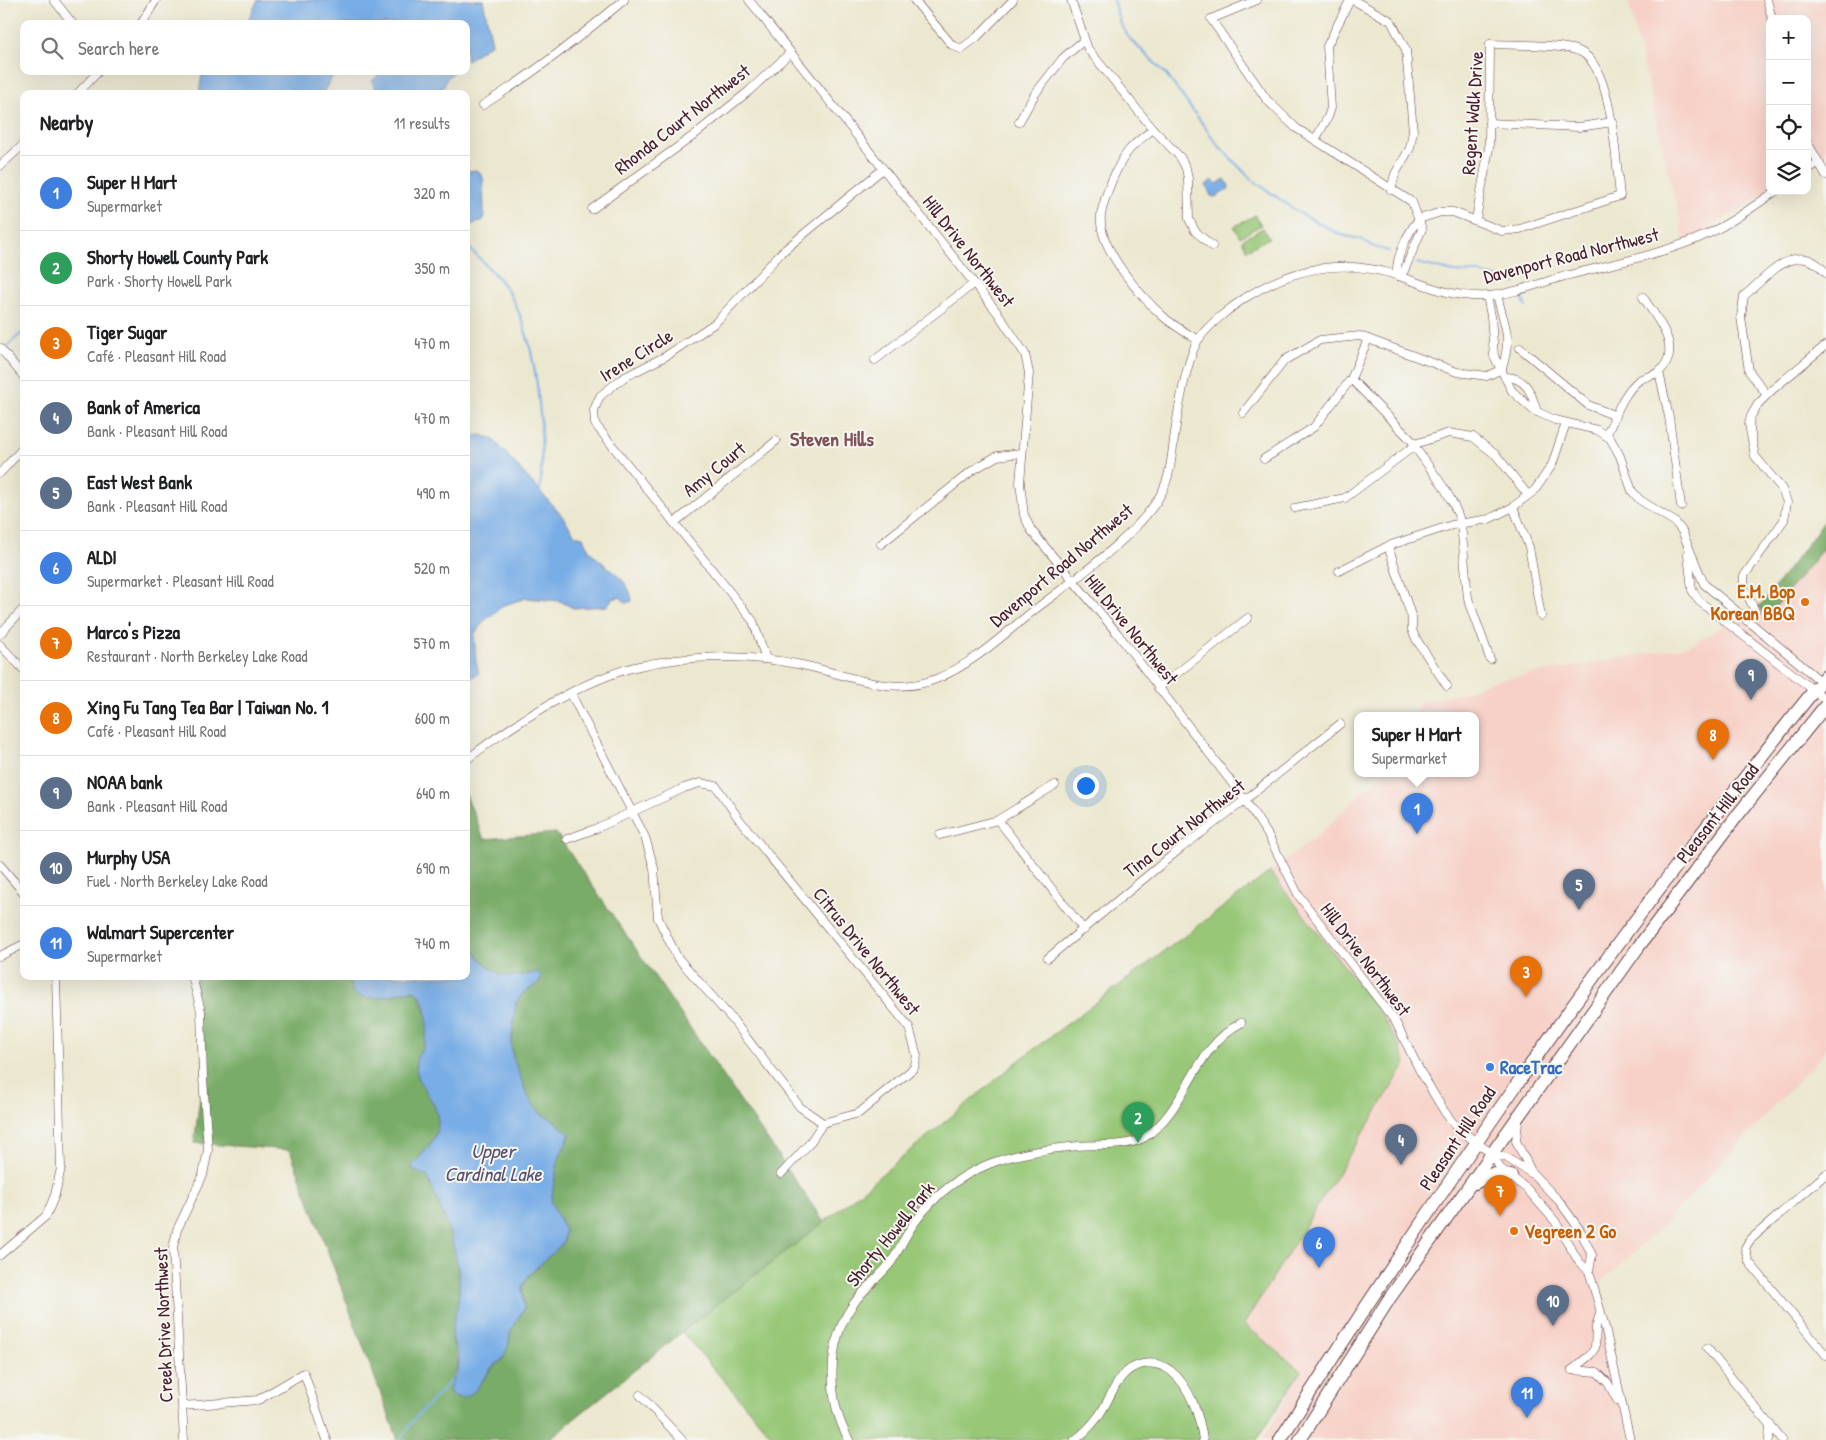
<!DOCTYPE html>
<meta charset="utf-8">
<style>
:root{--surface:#fff;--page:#f6f6f6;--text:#202124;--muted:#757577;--line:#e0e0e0;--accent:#2563eb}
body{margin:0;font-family:"Patrick Hand",sans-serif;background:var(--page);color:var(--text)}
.controls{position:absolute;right:15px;top:15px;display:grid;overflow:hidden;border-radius:10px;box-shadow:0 5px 20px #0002}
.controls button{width:45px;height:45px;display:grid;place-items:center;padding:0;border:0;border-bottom:1px solid var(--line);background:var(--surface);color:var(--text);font:25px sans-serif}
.you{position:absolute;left:1085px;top:785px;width:18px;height:18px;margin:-12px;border:4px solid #fff;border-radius:50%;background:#1a73e8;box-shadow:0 0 0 8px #1a73e833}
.badge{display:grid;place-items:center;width:32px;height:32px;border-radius:50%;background:var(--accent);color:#fff;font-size:16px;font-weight:700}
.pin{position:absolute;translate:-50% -41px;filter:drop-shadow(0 1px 2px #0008)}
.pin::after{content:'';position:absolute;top:26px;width:18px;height:15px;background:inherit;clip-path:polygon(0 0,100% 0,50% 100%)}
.popup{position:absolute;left:1354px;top:712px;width:125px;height:65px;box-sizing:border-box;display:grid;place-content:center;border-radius:10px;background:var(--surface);filter:drop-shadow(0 1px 4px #0005);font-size:16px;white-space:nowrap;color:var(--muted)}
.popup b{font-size:19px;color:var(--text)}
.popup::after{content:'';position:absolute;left:50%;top:100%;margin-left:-10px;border:10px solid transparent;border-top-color:var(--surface)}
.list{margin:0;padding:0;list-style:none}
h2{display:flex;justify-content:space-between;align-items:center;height:65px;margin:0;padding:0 20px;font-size:21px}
h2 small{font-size:16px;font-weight:400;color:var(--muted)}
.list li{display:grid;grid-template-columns:32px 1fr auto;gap:15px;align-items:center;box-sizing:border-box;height:75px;padding:0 20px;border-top:1px solid var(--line)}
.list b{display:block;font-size:19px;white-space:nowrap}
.list p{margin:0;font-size:16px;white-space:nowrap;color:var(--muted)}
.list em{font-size:16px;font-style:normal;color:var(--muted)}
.icon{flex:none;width:28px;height:28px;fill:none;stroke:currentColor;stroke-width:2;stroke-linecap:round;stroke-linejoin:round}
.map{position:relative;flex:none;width:1826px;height:1440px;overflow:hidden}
.search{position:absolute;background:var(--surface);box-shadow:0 5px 20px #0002;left:20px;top:20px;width:450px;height:55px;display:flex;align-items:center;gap:12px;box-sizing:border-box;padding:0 18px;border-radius:10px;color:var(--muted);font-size:19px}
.panel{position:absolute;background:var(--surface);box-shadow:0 5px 20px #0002;left:20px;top:90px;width:450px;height:890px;border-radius:10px}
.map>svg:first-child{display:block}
.built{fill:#f7d1c7}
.green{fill:#97c777;stroke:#707351}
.forest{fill:#79ac68;stroke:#62664a}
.water{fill:#79ade6;stroke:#626688}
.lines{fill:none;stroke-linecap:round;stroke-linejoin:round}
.stream{stroke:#79ade6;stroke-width:2}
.minor-casing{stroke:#623d44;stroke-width:9}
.highway-casing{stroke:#623d44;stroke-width:14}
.minor{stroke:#fff;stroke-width:8}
.highway{stroke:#fff;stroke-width:12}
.food-dot{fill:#e8710a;stroke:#f6f6f2;stroke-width:2}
.shop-dot{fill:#3f7fe0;stroke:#f6f6f2;stroke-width:2}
.labels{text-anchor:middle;stroke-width:4;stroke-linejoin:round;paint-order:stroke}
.street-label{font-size:19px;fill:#4a1f2b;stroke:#f6f6f2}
.food-label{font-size:19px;font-weight:bold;fill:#c56008;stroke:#f6f6f2;text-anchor:end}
.shop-label{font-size:19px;font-weight:bold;fill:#366cbe;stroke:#f6f6f2;text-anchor:start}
.neighbourhood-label{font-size:20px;font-weight:bold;fill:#815356;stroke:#f6f6f2}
.water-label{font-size:20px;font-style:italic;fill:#5a516c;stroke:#f6f6f2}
</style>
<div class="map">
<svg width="1826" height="1440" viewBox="0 0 1826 1440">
<rect width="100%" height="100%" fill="#f6f6f2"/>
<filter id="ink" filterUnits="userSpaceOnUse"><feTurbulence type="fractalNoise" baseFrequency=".02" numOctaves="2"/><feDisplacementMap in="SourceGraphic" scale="10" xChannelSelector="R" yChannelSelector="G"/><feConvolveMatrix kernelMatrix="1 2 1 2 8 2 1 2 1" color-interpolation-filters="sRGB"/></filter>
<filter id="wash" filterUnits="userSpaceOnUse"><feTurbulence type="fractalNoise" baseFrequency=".0096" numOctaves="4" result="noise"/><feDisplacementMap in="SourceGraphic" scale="20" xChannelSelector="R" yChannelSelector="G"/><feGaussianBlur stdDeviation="1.12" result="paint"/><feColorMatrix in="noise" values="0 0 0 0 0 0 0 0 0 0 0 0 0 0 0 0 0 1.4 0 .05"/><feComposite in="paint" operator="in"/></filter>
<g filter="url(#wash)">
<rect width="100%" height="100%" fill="#ece8d0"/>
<g class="built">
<path d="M 1628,0 L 1826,0 L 1826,173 L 1818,163 L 1807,170 L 1807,19 L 1770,19 L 1771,191 L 1685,242 Z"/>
<path d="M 1826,519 L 1826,1051 L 1661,1227 L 1594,1289 L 1630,1440 L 1263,1440 L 1300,1372 L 1244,1325 L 1406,1064 L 1377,1008 L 1270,872 L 1321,833 L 1382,773 L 1476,773 L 1476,715 L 1415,715 L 1421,701 L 1463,693 L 1493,681 L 1689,646 L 1763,603 Z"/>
</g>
<g class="green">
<path d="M 1255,215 L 1261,225 L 1240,237 L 1234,227 Z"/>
<path d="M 1263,228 L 1269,238 L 1247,250 L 1242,240 Z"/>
<path d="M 1270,872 L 1377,1008 L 1398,1043 L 1406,1064 L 1244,1324 L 1301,1371 L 1257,1440 L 775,1440 L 682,1332 L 824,1222 L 1022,1058 Z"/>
</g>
<g class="forest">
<path d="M 1826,519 L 1826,545 L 1768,616 L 1757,606 L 1763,603 Z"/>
<path d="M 466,795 L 484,839 L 556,833 L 824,1222 L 682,1332 L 548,1440 L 398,1440 L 290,1150 L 194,1143 L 204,1066 L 191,976 L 348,976 L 350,986 L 392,996 L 404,991 L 417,991 C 426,1005 433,1030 424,1046 C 421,1052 416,1057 416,1064 C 416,1081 428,1091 436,1105 C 448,1127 426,1151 412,1166 L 413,1170 L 427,1176 C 443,1211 460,1253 459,1293 C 459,1306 453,1320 452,1334 C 452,1353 465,1358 452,1377 L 475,1391 L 492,1368 L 502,1360 L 508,1347 L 510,1333 L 524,1308 L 522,1287 L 529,1275 L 563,1243 L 565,1231 L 551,1203 L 558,1160 L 570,1135 L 552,1119 L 542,1115 L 535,1107 L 527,1095 L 513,1058 L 511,1045 L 516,1003 L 523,993 L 540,982 L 537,972 C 528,974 518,977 509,976 C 487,973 473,952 466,934 Z"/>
</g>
<g class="water">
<path d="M 258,0 L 483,0 L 492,43 L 466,61 L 466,24 L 246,24 Z"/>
<path d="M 209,71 L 336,71 L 322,94 L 199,94 L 202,74 Z"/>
<path d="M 382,71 L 455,71 L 447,78 L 441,94 L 376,94 L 372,81 Z"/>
<path d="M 477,170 L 483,177 L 484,214 L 483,220 L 466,227 L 466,171 Z"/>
<path d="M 1225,179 L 1229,186 L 1228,190 L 1215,197 L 1211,196 L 1206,185 L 1212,180 L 1217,184 Z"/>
<path d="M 480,435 L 492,438 L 563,517 L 575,535 L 583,537 C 585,542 587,547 590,551 C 604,567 630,578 632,601 L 626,603 L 620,597 L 612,599 L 607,606 L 573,608 L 560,601 L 526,598 L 504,605 L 484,621 L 474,635 L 476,662 L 479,673 L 466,681 L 466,438 Z"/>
<path d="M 466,934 C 473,952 488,973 509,976 C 518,977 529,974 537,972 L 541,975 L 540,982 L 523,993 L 516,1003 L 511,1045 L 513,1058 L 527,1095 L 535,1107 L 542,1115 L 552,1119 L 570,1134 L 558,1160 L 551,1202 L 565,1231 L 563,1243 L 529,1275 L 522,1287 L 524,1308 L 510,1333 L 508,1347 L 502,1360 L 491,1368 L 475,1391 L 464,1398 L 453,1396 L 449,1391 C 451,1381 460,1369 459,1358 C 458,1351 453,1344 452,1336 C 452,1322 458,1308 459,1294 C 462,1257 442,1209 427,1176 L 413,1170 L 412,1166 C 423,1153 437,1141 438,1124 C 439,1099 415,1087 416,1063 C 416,1055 424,1050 425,1043 C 428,1028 430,995 413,990 C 389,992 380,1004 354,994 L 348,976 L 466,976 Z"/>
</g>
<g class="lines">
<g class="stream">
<path d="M 1113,0 L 1120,23 L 1129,38 L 1166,74 L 1218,145 L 1251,179 L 1298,212 L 1341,235 L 1360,239 L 1374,247 L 1389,251"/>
<path d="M 466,245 C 478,257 492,270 503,284 C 539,332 545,435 540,492"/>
<path d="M 1417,263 L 1454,272 L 1480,273 L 1516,283"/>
<path d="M 1522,297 L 1526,307"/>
<path d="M 7,346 L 24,331"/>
<path d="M 400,1440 L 416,1417 L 451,1381"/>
</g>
</g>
</g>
<g filter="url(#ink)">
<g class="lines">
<defs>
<g id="minor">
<path d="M 54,0 L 73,24"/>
<path d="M 749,0 L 997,312 L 1025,354 L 1029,373 L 1020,483 L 1024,515 L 1031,530 L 1117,633 L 1245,800 L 1268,835 L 1299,896 L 1395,1021 L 1420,1071 L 1444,1111 L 1456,1127 L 1492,1154 L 1500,1168 L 1527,1189 L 1555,1221 L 1579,1262 L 1589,1271"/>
<path d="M 914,0 L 952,45 L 961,49 L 977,37 L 1013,0"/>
<path d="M 1071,0 L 1088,49 L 1153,129 L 1180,157 L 1186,168 L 1188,179 L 1189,219 L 1195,231 L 1212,246"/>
<path d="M 1257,0 L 1211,19 L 1267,100 L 1296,128 L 1412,202 L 1422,229 L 1404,271 L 1397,276"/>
<path d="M 1353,0 L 1391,21 L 1406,50 L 1413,131 L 1410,148 L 1395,174 L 1391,190"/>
<path d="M 1767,0 L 1772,19"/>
<path d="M 141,24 L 156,0"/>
<path d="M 77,94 L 99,71"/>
<path d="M 483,105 C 533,74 579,38 624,0"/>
<path d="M 1019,122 L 1035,94 L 1063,58 L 1083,41"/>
<path d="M 1489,123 L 1579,127 L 1613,122"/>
<path d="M 1153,129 C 1146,135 1137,141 1130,149 C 1118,162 1104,197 1101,215 C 1097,248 1143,299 1166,319 C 1176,327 1188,334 1198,340"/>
<path d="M 1315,140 L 1328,117 L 1331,108 L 1327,46 L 1350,0"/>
<path d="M 1807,142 L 1826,175"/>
<path d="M 0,166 L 24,144"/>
<path d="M 1807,170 L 1818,163"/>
<path d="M 592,209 L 693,136 L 749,91 L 790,53"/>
<path d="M 1419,219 L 1441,212 L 1453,212 L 1502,231 L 1520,229 L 1620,196 C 1616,164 1613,68 1581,52 C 1564,44 1512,45 1490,44 L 1489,148 L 1476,219"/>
<path d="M 1397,276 C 1395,258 1408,232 1419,219"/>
<path d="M 1487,296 L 1491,316 L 1494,356 L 1512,391 L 1533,410 L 1555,420 L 1597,430 L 1610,438 L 1620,456 L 1632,491 L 1640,500 L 1675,522 L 1682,531 L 1704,584 L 1824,684"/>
<path d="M 0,348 L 24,377"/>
<path d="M 1520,348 L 1588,405 L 1616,416"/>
<path d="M 875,360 L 973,284"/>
<path d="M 1659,372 L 1669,417 L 1681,506"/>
<path d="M 1505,377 C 1527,377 1532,394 1537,412"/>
<path d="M 1351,379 L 1416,445"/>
<path d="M 1767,395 L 1749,371 L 1741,317 L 1744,296 C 1768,276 1797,237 1826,273"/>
<path d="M 1243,413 L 1285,360 L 1320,340 L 1360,336 L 1457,372 L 1487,376 L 1502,369 C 1513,332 1504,328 1497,294"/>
<path d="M 1606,436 C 1616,416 1622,394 1639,380 C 1645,376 1655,376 1660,371 C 1684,348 1656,318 1643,297"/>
<path d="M 1414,446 C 1431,470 1453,495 1461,524 L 1468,598 L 1490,659"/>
<path d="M 1264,459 L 1314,427 L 1351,379 L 1368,339"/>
<path d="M 0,473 L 24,447"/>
<path d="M 1513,507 L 1529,547 L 1541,616"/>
<path d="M 1295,508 L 1345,498 L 1418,443 L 1449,433 L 1473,437 L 1496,455 L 1528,495"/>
<path d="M 674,523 L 776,441"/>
<path d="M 881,544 L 973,470 L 997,456 L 1021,453"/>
<path d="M 1388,546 L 1412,618 L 1412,630 L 1416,639 L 1447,686"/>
<path d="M 1688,554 L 1692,590 L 1699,601 L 1826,700"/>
<path d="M 1339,571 L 1388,546 L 1452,525 L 1489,519 L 1513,507 L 1535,490 L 1552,465 L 1566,423"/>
<path d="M 1747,621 L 1755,611 L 1744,588 L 1744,576 L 1784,520 L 1787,502 L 1782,489 L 1755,456 L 1749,424 L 1751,416 L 1758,404 L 1772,390 L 1826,345"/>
<path d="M 0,634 L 24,608"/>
<path d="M 0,645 L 24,670"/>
<path d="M 766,659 L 753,621 L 595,424 L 594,410 L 600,396 L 623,378 L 666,356 L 715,323 L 782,252 L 883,169"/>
<path d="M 1158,688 L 1248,618"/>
<path d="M 466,760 C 511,725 583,679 639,666 C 689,655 747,654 797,664 C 843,672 889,698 936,679 C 973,664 1003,635 1033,611 C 1072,581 1138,536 1161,494 C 1171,476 1172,452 1175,432 C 1178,410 1187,359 1198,340 C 1207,326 1231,307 1245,298 C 1293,267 1342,258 1396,275 C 1428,286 1452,298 1488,296 C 1513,294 1540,283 1565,276 C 1608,265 1653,256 1694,240 C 1724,228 1750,209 1776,191"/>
<path d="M 998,820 L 1084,930"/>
<path d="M 940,835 L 998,820 L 1055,785"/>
<path d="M 567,839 L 595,829 L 684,788 L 700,783 L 716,786 L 739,819 L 909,1027 L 917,1056 L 914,1068 L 859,1113 L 823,1123 L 800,1107 L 732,1019 L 677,957 L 658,918 L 654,868 L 645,837 L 571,694"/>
<path d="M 0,865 L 24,893"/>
<path d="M 0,956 L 24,944"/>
<path d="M 1048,958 L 1181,848 L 1245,800 L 1340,724"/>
<path d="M 1518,1122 L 1516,1141 L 1531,1171"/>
<path d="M 1492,1154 L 1507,1158 L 1534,1175 L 1559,1201 L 1580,1230 L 1592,1255 L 1589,1271 L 1604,1323 L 1630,1440"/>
<path d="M 781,1174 L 809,1144 L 823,1123"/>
<path d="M 1826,1174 L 1750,1240 L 1745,1248 L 1749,1262 L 1826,1355"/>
<path d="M 0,1255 L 46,1216 L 55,1195 L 61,1168 L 56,976"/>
<path d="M 1707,1348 L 1782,1440"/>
<path d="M 1572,1370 L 1597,1372 L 1608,1383 L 1617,1400"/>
<path d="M 1572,1370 L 1590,1355 L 1595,1348 L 1596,1327 L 1600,1313"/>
<path d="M 640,1395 L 682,1440"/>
<path d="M 183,1406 L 258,1400 L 304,1373 L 327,1440"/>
<path d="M 184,1440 L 173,1248 L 177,1230 L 203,1175 L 208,1150 L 203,1078 L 201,1011 L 192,976"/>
<path d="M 849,1440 C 827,1401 826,1344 852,1306 C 863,1289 880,1277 892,1261 C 900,1248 906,1234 915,1222 C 934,1196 959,1176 989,1164 C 1017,1153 1048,1149 1078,1146 C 1099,1144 1126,1148 1145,1137 C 1187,1109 1193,1048 1241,1023"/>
<path d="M 1075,1440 C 1083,1434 1091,1426 1097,1418 C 1112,1399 1116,1369 1143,1364 C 1154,1362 1162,1364 1171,1371 C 1190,1386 1200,1417 1203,1440"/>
<path d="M 1769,1440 L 1770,1424"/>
</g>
<g id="highway">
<path d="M 1475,1183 L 1492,1174 L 1511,1176"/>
<path d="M 1280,1440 C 1410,1235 1546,1035 1694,843 C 1738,787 1780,731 1826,676"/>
<path d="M 1300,1440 L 1389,1299 L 1639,946 L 1737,816 L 1826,705"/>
</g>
</defs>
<use href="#minor" class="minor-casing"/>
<use href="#highway" class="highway-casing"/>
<use href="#minor" class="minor"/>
<use href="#highway" class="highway"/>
</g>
</g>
<g class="food-dot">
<circle cx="1805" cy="602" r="5"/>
<circle cx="1514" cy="1231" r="5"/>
</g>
<circle class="shop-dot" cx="1490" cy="1067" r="5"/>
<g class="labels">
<g class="street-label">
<text transform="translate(1472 113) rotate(-86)" y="7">Regent Walk Drive</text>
<text transform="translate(682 119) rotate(-38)" y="7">Rhonda Court Northwest</text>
<text transform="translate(969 251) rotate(52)" y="7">Hill Drive Northwest</text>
<text transform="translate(1571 255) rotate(-14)" y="7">Davenport Road Northwest</text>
<text transform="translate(636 355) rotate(-32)" y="7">Irene Circle</text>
<text transform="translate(714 469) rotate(-39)" y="7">Amy Court</text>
<text transform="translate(1061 565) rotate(-40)" y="7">Davenport Road Northwest</text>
<text transform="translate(1132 629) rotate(51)" y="7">Hill Drive Northwest</text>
<text transform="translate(1717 813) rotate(-52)" y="7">Pleasant Hill Road</text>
<text transform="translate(1184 828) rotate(-38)" y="7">Tina Court Northwest</text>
<text transform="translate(867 951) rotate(51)" y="7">Citrus Drive Northwest</text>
<text transform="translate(1366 959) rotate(53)" y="7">Hill Drive Northwest</text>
<text transform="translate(1457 1138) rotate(-56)" y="7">Pleasant Hill Road</text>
<text transform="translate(890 1234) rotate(-51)" y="7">Shorty Howell Park</text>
<text transform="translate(163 1325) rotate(-92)" y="7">Creek Drive Northwest</text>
</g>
<g class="food-label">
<text x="1795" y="598">E.M. Bop<tspan x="1795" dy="22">Korean BBQ</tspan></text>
<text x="1524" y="1238" text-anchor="start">Vegreen 2 Go</text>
</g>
<g class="shop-label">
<text x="1500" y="1074">RaceTrac</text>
</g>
<g class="neighbourhood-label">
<text x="832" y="446">Steven Hills</text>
</g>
<g class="water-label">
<text x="493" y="1158">Upper<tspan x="493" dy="23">Cardinal Lake</tspan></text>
</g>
</g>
</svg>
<div class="controls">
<button>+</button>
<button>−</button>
<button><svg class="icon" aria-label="locate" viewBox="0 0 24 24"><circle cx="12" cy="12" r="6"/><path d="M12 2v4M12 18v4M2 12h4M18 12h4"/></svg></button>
<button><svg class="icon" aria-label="layers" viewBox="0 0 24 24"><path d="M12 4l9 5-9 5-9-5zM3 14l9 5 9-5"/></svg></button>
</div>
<div class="you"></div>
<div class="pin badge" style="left:1417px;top:834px;background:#3f7fe0">1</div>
<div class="popup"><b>Super H Mart</b>Supermarket</div>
<div class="pin badge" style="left:1138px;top:1143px;background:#2e9e5b">2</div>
<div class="pin badge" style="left:1526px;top:997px;background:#e8710a">3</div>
<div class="pin badge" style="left:1401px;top:1165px;background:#5c6f8a">4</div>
<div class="pin badge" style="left:1579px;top:910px;background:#5c6f8a">5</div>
<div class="pin badge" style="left:1319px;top:1268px;background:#3f7fe0">6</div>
<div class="pin badge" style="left:1500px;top:1216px;background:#e8710a">7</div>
<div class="pin badge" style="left:1713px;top:760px;background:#e8710a">8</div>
<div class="pin badge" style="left:1751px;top:700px;background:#5c6f8a">9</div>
<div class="pin badge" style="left:1553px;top:1326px;background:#5c6f8a">10</div>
<div class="pin badge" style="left:1527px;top:1418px;background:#3f7fe0">11</div>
<div class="search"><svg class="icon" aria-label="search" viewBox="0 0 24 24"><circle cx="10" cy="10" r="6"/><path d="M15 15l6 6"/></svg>Search here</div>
<section class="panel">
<h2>Nearby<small>11 results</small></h2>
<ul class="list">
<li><span class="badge" style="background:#3f7fe0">1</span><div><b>Super H Mart</b><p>Supermarket</p></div><em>320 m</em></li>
<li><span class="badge" style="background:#2e9e5b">2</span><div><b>Shorty Howell County Park</b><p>Park · Shorty Howell Park</p></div><em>350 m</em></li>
<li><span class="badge" style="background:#e8710a">3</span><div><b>Tiger Sugar</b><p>Café · Pleasant Hill Road</p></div><em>470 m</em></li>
<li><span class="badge" style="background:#5c6f8a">4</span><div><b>Bank of America</b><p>Bank · Pleasant Hill Road</p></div><em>470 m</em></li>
<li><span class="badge" style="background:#5c6f8a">5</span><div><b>East West Bank</b><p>Bank · Pleasant Hill Road</p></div><em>490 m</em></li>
<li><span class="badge" style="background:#3f7fe0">6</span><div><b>ALDI</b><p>Supermarket · Pleasant Hill Road</p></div><em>520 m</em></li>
<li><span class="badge" style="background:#e8710a">7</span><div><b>Marco's Pizza</b><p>Restaurant · North Berkeley Lake Road</p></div><em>570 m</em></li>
<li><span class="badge" style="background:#e8710a">8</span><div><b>Xing Fu Tang Tea Bar | Taiwan No. 1</b><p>Café · Pleasant Hill Road</p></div><em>600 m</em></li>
<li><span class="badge" style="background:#5c6f8a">9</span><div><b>NOAA bank</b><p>Bank · Pleasant Hill Road</p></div><em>640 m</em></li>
<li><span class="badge" style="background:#5c6f8a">10</span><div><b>Murphy USA</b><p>Fuel · North Berkeley Lake Road</p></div><em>690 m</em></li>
<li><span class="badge" style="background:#3f7fe0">11</span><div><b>Walmart Supercenter</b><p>Supermarket</p></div><em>740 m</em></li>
</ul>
</section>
</div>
